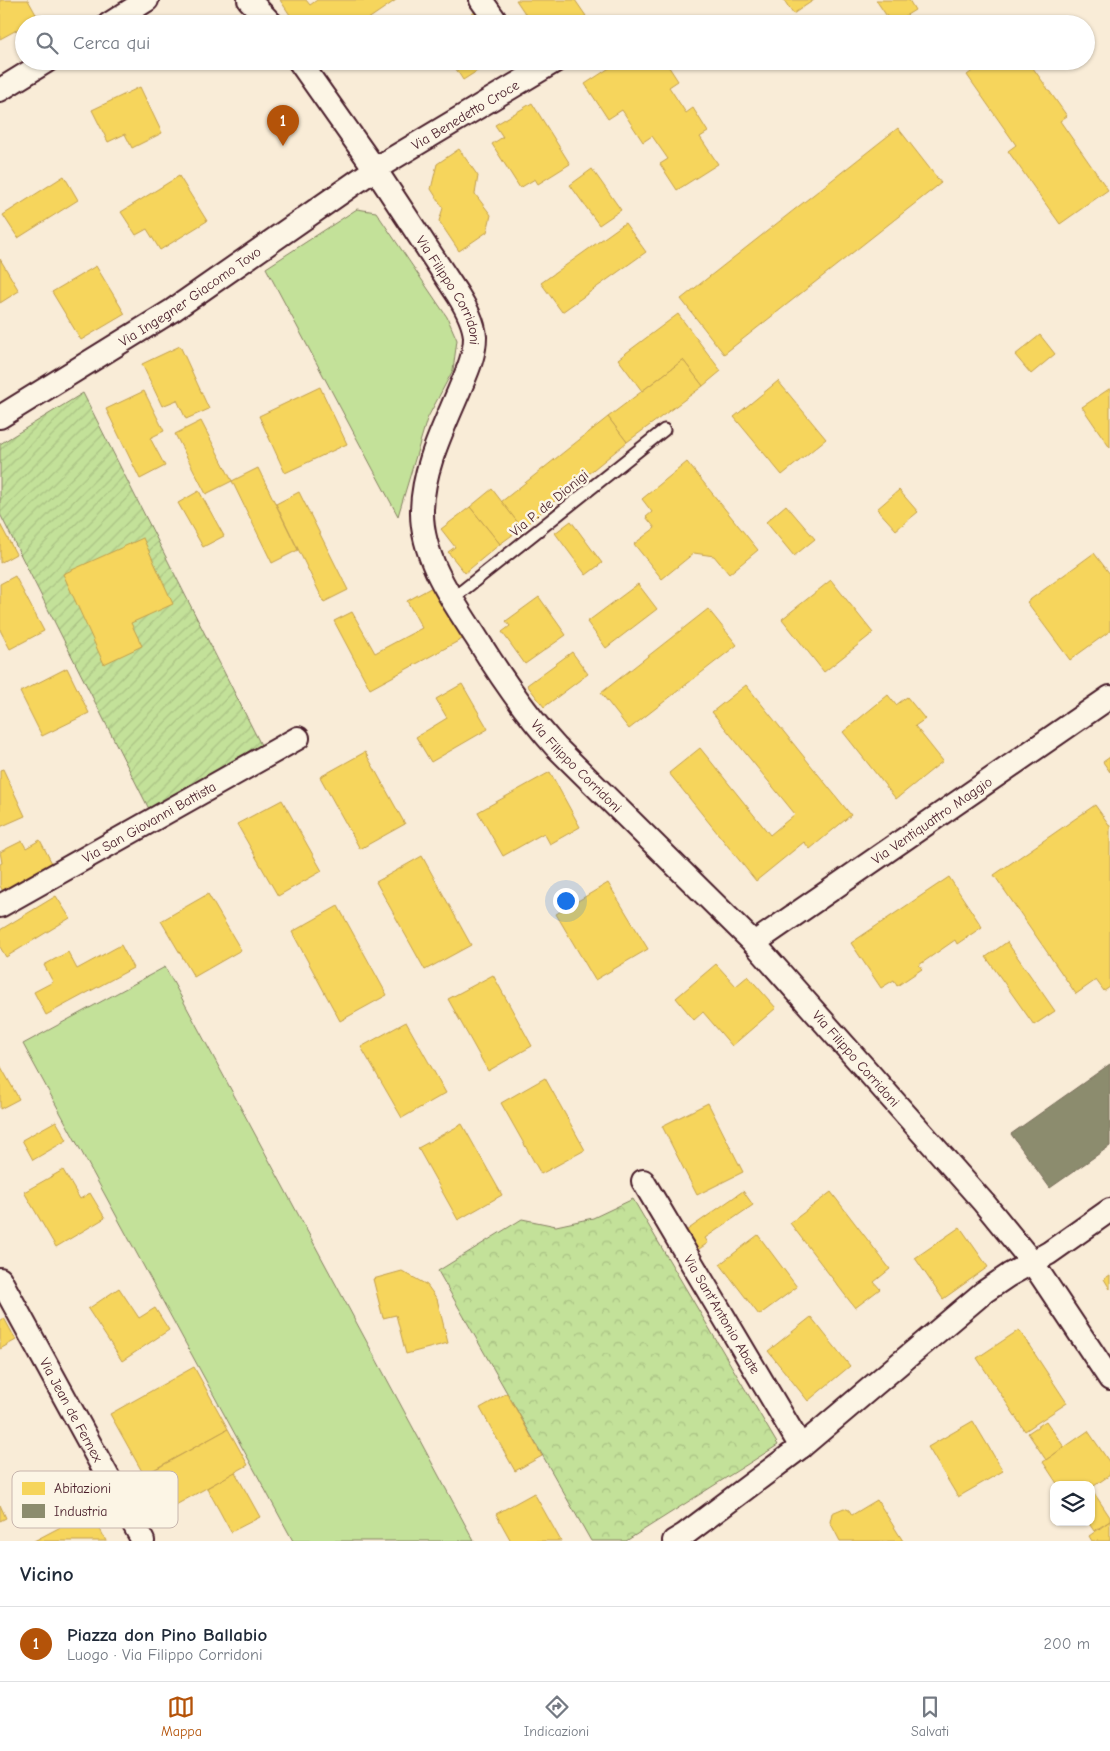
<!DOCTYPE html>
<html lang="it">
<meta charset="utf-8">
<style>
:root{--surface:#fff;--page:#f6f6f7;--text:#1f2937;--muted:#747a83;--line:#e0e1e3;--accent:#b45309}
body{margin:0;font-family:"Comic Neue",sans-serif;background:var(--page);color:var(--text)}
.controls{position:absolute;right:15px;bottom:15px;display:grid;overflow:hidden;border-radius:10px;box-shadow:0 1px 4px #0004}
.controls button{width:45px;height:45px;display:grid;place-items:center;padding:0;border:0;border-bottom:1px solid var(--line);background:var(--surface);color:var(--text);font:25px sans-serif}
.you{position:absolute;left:565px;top:900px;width:18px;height:18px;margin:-12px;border:4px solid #fff;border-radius:50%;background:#1a73e8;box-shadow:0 0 0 8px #1a73e833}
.badge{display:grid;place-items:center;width:32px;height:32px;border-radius:50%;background:var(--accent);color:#fff;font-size:16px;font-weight:700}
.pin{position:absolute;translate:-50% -41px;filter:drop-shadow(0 1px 2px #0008)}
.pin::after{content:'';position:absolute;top:26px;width:18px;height:15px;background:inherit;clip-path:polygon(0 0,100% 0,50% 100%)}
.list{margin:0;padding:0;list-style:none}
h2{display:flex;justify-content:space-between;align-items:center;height:65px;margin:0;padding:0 20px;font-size:21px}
h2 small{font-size:16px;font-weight:400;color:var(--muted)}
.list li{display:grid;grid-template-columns:32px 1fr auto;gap:15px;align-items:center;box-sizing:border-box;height:75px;padding:0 20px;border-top:1px solid var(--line)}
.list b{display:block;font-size:19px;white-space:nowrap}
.list p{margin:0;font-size:16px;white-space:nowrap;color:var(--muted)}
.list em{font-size:16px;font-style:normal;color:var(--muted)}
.icon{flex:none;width:28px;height:28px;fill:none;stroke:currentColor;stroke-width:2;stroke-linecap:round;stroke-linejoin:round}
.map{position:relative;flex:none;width:1110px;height:1541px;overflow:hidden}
.search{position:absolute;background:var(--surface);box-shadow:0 1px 4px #0004;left:15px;right:15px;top:15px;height:55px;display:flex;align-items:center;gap:12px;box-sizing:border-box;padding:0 18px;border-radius:28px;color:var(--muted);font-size:19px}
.sheet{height:140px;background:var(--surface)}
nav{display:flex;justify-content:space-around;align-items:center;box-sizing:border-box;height:70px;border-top:1px solid var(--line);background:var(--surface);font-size:14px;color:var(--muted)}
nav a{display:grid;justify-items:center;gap:2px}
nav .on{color:var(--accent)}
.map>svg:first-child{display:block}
.grass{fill:#c3e199;stroke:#868062}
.forest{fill:url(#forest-crowns);stroke:#868062}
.garden{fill:url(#garden-furrows);stroke:#868062}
.homes{fill:#f6d55c;stroke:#c29e4d}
.industry{fill:#8c8c6e;stroke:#786b5a}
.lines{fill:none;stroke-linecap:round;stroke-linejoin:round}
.service-casing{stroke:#4a1f2b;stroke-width:15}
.minor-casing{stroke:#4a1f2b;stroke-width:26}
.service{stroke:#fcf5e5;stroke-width:11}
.minor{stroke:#fcf5e5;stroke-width:22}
.labels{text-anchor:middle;stroke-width:5;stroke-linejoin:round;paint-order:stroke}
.street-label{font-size:14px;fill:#4a1f2b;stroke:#fcf5e5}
.key{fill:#fcf5e5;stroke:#c7b5ad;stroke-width:1}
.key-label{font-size:14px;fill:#4a1f2b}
</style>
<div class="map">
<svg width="1110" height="1541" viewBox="0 0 1110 1541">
<defs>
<pattern id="forest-crowns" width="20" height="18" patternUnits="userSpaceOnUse" patternTransform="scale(1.25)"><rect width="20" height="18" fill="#c3e199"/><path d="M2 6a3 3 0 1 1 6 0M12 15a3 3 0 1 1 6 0" fill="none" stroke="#a9c184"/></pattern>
<pattern id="garden-furrows" width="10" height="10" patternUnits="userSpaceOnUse" patternTransform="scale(1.25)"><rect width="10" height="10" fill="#c3e199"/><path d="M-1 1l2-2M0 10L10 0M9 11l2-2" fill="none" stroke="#a9c184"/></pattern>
</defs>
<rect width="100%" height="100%" fill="#f9ecd7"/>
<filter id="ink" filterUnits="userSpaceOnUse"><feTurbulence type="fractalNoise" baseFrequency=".02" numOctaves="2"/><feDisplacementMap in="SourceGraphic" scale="10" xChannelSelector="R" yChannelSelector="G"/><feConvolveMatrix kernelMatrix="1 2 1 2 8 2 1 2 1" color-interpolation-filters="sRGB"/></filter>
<g filter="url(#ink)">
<g class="grass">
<path d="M 357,209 L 376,212 L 447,317 L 457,340 L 453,370 L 427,419 L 398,516 L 266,268 Z"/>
<path d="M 165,967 L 474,1541 L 293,1541 L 23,1044 Z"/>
</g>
<path class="forest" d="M 633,1199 L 778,1445 L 626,1541 L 591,1541 L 438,1271 L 522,1219 L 556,1226 L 593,1218 Z"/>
<path class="garden" d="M 83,393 L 261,745 L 149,809 L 0,514 L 0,444 Z"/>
<g class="homes">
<path d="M 0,0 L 28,0 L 38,18 L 28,24 L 24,24 L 24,26 L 0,39 Z"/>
<path d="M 280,0 L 306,0 L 310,5 L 317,0 L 396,0 L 361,24 L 296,24 Z"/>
<path d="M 516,0 L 575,0 L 586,16 L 574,24 L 532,24 Z"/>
<path d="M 784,0 L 814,0 L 793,14 Z"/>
<path d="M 876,0 L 909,0 L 915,10 L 892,24 Z"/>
<path d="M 475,12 L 483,24 L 457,24 Z"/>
<path d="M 451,61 L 493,61 L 463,80 Z"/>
<path d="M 620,61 L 665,61 L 678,81 L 669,87 L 686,113 L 693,108 L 708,132 L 700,137 L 718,164 L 677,190 L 660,164 L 668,159 L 652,136 L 643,142 L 622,110 L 608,119 L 585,84 Z"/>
<path d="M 986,61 L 1028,61 L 1067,116 L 1060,121 L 1108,190 L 1060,224 L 1008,151 L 1016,145 L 967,75 Z"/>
<path d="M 140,87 L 162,133 L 132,148 L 125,134 L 108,142 L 92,110 Z"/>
<path d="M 532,103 L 570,164 L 538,184 L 535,179 L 520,188 L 492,144 L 503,137 L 495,125 Z"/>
<path d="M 898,128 L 941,183 L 724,354 L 681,299 Z"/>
<path d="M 459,149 L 478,176 L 475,194 L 491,215 L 487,232 L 459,251 L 439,221 L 443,208 L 431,189 L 437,164 Z"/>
<path d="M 592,169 L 621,210 L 599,225 L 570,185 Z"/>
<path d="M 64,176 L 78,200 L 18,238 L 3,215 Z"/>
<path d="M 179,176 L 207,221 L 160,250 L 147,229 L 136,235 L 121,212 Z"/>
<path d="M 625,223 L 646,252 L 562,312 L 541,283 Z"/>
<path d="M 0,259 L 19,291 L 0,303 Z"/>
<path d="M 96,266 L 125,314 L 81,340 L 52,292 Z"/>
<path d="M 678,314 L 721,371 L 703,386 L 683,360 L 642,391 L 618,359 Z"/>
<path d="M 1040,335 L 1055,354 L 1031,374 L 1015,355 Z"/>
<path d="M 180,346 L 209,409 L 186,419 L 177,400 L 162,406 L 142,364 Z"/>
<path d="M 683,360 L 703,386 L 627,442 L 608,417 Z"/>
<path d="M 778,381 L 826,439 L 782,475 L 734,417 Z"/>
<path d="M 320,387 L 347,444 L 285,473 L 259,416 Z"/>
<path d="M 1109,389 L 1110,389 L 1110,448 L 1082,407 Z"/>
<path d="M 144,391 L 164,431 L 150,438 L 165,466 L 140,479 L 106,409 Z"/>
<path d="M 608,417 L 627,442 L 522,528 L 501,502 Z"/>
<path d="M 201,421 L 232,481 L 206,494 L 175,434 Z"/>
<path d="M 687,462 L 758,550 L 729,574 L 714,556 L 694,553 L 662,579 L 634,544 L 655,528 L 646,517 L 652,512 L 642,499 Z"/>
<path d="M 258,468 L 298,550 L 272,563 L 232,481 Z"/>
<path d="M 492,489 L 522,528 L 500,544 L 470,507 Z"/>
<path d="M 899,490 L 918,512 L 896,530 L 877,509 Z"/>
<path d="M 199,491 L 224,536 L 203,547 L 178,503 Z"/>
<path d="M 299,492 L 348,590 L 324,602 L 276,504 Z"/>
<path d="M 786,505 L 815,539 L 794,556 L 766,522 Z"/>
<path d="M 470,507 L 500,544 L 465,573 L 448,552 L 455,547 L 441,529 Z"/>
<path d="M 571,521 L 602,563 L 586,575 L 555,533 Z"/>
<path d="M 0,524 L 16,554 L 0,563 Z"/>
<path d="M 143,538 L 173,604 L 131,623 L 142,646 L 104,664 L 63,574 Z"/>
<path d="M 1094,553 L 1110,574 L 1110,631 L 1070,660 L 1027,602 Z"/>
<path d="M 15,576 L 44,631 L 10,649 L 0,630 L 0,584 Z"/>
<path d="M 831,580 L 873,633 L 824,672 L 782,619 Z"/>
<path d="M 638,584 L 657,609 L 606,648 L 587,622 Z"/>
<path d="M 436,585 L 464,638 L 370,689 L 334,621 L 352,612 L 375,653 L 422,628 L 407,601 Z"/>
<path d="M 539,597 L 566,635 L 525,664 L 502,632 L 510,626 L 506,621 Z"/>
<path d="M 708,609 L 737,645 L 629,729 L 601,693 Z"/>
<path d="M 572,652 L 588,674 L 544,707 L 527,685 Z"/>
<path d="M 67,668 L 89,713 L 42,736 L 20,692 Z"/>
<path d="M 462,684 L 488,729 L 431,762 L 416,737 L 447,718 L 436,699 Z"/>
<path d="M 746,685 L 851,815 L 810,849 L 804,842 L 756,881 L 669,773 L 700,748 L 770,835 L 795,814 L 712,712 Z"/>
<path d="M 888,695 L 896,705 L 907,697 L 925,719 L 915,726 L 943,761 L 896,799 L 843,732 Z"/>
<path d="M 365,752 L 405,824 L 360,849 L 320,777 Z"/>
<path d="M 1110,757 L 1110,772 L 1103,762 Z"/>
<path d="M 3,769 L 25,816 L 0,827 L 0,770 Z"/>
<path d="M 550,772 L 580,827 L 550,844 L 544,833 L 503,856 L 478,812 Z"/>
<path d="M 282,800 L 322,871 L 278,896 L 237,824 Z"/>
<path d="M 1095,805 L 1110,826 L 1110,987 L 1104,991 L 1096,980 L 1076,994 L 994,875 Z"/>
<path d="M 40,840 L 56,871 L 6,897 L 0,886 L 0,864 L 2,863 L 0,852 L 22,841 L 26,848 Z"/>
<path d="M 422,856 L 471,945 L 425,970 L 376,882 Z"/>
<path d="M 949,877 L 982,927 L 957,944 L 955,940 L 919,965 L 922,969 L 897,986 L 894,980 L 881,988 L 851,943 Z"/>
<path d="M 608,883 L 648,949 L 595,980 L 556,914 Z"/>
<path d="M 208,894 L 241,950 L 194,977 L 161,921 Z"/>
<path d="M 56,896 L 70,918 L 6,957 L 0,947 L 0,930 Z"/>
<path d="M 338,906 L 387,995 L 340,1021 L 292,932 Z"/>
<path d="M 1007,942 L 1055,1011 L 1034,1025 L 986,957 Z"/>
<path d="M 121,945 L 133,968 L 46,1015 L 34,992 L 53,982 L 44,965 L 68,952 L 77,969 Z"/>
<path d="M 716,964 L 736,986 L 748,976 L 776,1008 L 732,1046 L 703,1012 L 694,1020 L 676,998 Z"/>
<path d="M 493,975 L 532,1046 L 488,1071 L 448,999 Z"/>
<path d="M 406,1022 L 446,1093 L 402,1118 L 361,1047 Z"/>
<path d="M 0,1065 L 19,1099 L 0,1109 Z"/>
<path d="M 545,1078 L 585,1150 L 541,1174 L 501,1103 Z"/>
<path d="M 708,1103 L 743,1172 L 697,1195 L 662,1126 Z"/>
<path d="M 56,1121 L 67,1140 L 33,1160 L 22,1140 Z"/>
<path d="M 462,1124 L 502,1195 L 458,1220 L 418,1148 Z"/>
<path d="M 63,1170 L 80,1199 L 90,1193 L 105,1218 L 56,1247 L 24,1192 Z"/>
<path d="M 743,1191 L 753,1205 L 705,1238 L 708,1243 L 696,1251 L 683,1233 Z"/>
<path d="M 831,1192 L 890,1269 L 874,1282 L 880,1289 L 855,1308 L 790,1223 Z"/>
<path d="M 960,1227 L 988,1267 L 943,1299 L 915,1258 Z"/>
<path d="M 758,1235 L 797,1287 L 759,1315 L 720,1264 Z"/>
<path d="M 402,1271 L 427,1285 L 437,1299 L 448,1343 L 406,1354 L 396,1315 L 383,1318 L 373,1279 Z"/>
<path d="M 1110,1275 L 1110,1289 L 1104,1279 Z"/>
<path d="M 119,1288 L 139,1318 L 155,1308 L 169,1330 L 122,1361 L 88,1309 Z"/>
<path d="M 811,1317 L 850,1366 L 808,1401 L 768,1351 Z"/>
<path d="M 4,1318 L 16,1340 L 0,1349 L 0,1321 Z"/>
<path d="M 1019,1330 L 1067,1403 L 1025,1431 L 977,1358 Z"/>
<path d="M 194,1367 L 228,1429 L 144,1475 L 110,1414 Z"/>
<path d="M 507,1393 L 542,1456 L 515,1471 L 480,1408 Z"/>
<path d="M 973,1421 L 1003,1471 L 958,1497 L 928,1447 Z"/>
<path d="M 1046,1421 L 1064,1447 L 1046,1460 L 1028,1433 Z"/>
<path d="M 228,1429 L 248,1465 L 145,1522 L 125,1486 Z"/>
<path d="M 1088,1431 L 1110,1463 L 1110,1475 L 1091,1488 L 1091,1485 L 1058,1485 L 1043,1462 Z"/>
<path d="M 235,1472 L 260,1517 L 231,1532 L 207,1488 Z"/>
<path d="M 1092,1490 L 1110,1517 L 1110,1521 L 1094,1531 L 1088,1522 L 1091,1522 Z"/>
<path d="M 534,1493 L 561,1541 L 511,1541 L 496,1514 Z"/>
<path d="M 877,1500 L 903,1541 L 840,1541 L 830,1522 L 832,1513 L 844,1508 L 849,1510 L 852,1515 Z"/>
<path d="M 0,1505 L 6,1518 L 0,1521 Z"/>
<path d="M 91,1511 L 106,1541 L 34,1541 Z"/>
<path d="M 1110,1521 L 1110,1541 L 1092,1541 L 1089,1536 Z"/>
</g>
<path class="industry" d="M 1110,1064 L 1110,1146 L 1050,1188 L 1011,1134 Z"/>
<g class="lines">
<defs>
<path id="service" d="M 452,599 L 664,430"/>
<g id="minor">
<path d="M 249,0 L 272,24"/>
<path d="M 481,0 L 498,24"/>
<path d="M 109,24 L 147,0"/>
<path id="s1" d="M 299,61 L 375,169 L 458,295 C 466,308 474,322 475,337 C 475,356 466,374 459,391 C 443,429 423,468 422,510 C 421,557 452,600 476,637 C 500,676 525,713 556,747 L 754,943 L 984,1203 L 1032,1262 L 1110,1379"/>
<path d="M 0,90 L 47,61"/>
<path id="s2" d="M 0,417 L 173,310 L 375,169 L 555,61"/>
<path id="s3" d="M 0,906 L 298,738"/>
<path id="s4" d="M 754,943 L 1110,697"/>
<path id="s5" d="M 643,1181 L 801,1447"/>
<path id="s6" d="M 0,1279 L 143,1541"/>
<path d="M 674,1541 L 684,1535 L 801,1447 L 984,1292 L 1009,1275 L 1049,1253 L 1110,1210"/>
</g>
</defs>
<use href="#service" class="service-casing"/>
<use href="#minor" class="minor-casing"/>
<use href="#service" class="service"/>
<use href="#minor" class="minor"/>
</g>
</g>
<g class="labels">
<g class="street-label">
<text dy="5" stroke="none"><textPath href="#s2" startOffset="555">Via Benedetto Croce</textPath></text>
<text dy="5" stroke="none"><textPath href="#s1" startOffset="275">Via Filippo Corridoni</textPath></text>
<text dy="5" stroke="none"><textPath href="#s2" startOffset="225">Via Ingegner Giacomo Tovo</textPath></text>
<text transform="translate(549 503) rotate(-39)" y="5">Via P. de Dionigi</text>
<text dy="5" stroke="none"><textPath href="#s1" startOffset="815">Via Filippo Corridoni</textPath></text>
<text dy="5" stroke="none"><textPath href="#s4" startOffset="216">Via Ventiquattro Maggio</textPath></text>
<text dy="5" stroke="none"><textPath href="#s3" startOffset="171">Via San Giovanni Battista</textPath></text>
<text dy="5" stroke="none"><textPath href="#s1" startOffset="1220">Via Filippo Corridoni</textPath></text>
<text dy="5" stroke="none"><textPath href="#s5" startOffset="155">Via Sant'Antonio Abate</textPath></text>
<text dy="5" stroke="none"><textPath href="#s6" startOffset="149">Via Jean de Fernex</textPath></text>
</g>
</g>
<rect x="12" y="1471" width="166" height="57" rx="8" class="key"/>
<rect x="22" y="1482" width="23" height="13" fill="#f6d55c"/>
<rect x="22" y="1504" width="23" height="14" fill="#8c8c6e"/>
<g class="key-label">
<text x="54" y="1493">Abitazioni</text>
<text x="54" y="1516">Industria</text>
</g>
</svg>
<div class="controls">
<button><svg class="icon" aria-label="layers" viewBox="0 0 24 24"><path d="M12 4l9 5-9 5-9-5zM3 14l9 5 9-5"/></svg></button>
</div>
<div class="you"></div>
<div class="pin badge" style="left:283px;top:146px">1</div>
<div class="search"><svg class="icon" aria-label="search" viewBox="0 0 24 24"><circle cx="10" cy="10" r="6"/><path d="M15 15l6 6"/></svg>Cerca qui</div>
</div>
<section class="sheet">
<h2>Vicino<small></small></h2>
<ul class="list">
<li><span class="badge">1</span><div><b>Piazza don Pino Ballabio</b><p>Luogo · Via Filippo Corridoni</p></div><em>200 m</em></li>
</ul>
</section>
<nav>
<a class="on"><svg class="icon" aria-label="map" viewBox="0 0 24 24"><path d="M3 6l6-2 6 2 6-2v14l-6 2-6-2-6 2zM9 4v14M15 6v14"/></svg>Mappa</a>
<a><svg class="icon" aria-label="directions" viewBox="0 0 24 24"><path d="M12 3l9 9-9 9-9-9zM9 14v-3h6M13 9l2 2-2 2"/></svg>Indicazioni</a>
<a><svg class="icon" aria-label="saved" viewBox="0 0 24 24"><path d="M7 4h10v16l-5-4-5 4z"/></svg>Salvati</a>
</nav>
